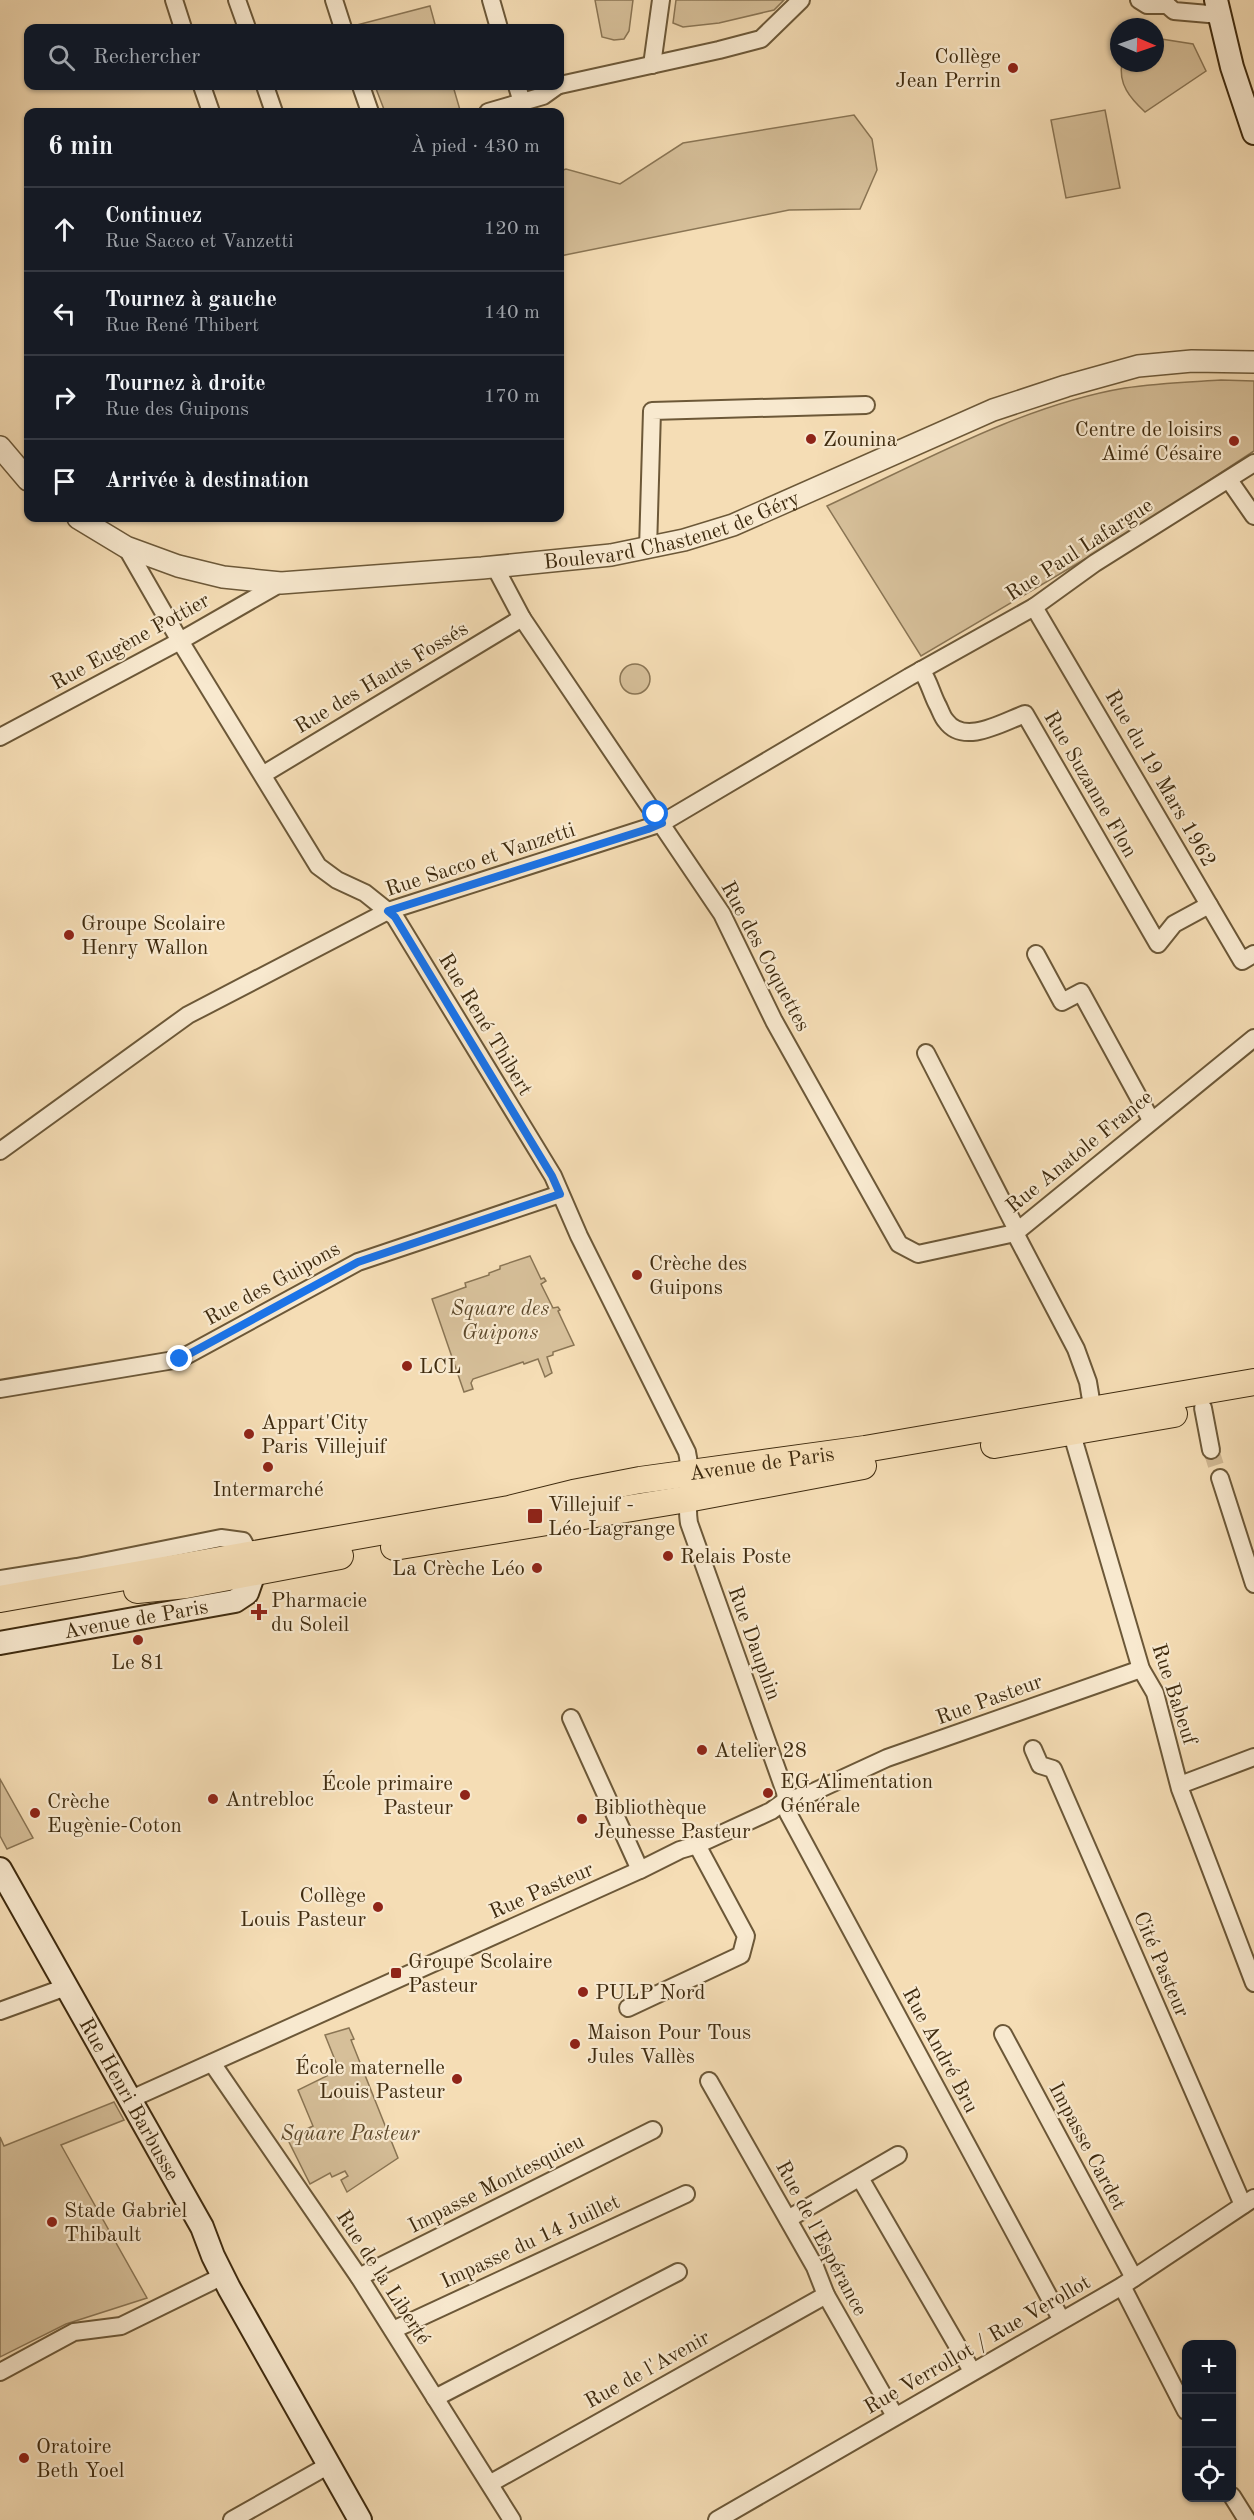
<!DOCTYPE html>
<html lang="fr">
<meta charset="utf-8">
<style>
:root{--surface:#171b24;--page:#242831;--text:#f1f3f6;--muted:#9ea1a6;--line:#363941}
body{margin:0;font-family:"Old Standard TT",serif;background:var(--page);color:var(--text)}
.controls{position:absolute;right:18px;bottom:18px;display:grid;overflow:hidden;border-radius:12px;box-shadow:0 2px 4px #0004}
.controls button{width:54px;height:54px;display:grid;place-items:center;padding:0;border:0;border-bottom:2px solid var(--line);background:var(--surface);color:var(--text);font:30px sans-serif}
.compass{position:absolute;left:1110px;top:18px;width:54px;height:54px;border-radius:50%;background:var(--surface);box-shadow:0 2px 4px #0004;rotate:92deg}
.stop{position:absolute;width:18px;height:18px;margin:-14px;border:4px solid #1a73e8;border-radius:50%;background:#fff}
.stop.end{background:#1a73e8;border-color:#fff;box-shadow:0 2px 6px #0008}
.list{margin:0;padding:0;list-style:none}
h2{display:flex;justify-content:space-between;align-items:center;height:78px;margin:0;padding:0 24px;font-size:26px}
h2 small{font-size:20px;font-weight:400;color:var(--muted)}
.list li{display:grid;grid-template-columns:39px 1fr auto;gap:18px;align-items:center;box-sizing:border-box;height:84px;padding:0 24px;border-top:2px solid var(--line)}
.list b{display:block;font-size:22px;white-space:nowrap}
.list p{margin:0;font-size:20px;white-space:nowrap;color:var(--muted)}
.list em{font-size:20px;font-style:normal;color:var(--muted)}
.icon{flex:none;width:33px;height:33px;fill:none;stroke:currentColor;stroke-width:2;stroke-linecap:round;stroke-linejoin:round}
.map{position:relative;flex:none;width:1254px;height:2520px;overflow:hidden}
.search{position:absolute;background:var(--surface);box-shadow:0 2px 4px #0004;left:24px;top:24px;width:540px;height:66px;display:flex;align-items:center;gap:15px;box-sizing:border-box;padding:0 21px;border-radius:12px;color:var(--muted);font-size:22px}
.panel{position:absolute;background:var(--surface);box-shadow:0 2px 4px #0004;left:24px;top:108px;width:540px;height:414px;border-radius:12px}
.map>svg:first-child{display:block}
.green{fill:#d6bf99;stroke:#8a7554;stroke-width:1.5}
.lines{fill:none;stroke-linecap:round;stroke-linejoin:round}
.minor-tunnel{stroke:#d1b994;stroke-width:16;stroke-dasharray:16 8;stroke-linecap:butt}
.minor-casing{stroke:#6c5838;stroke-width:20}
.tertiary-casing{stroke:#6c5838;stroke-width:24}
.secondary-casing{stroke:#3f2b0f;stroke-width:26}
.primary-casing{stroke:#3f2b0f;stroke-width:28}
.minor{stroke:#f8e9cf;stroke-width:16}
.tertiary{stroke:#f8e9cf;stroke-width:21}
.secondary{stroke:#f8e9cf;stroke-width:22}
.primary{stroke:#f5ddb5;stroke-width:26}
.route{stroke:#1a73e8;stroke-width:8}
.poi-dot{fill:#8f2418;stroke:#f8e9cf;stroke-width:2}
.labels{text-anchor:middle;stroke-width:4.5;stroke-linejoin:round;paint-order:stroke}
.poi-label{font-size:21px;fill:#3f2b0f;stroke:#f8e9cf;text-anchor:start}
.street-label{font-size:21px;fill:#3f2b0f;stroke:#f8e9cf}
.park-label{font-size:21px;font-style:italic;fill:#5d492b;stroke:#f8e9cf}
</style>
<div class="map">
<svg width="1254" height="2520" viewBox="0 0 1254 2520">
<rect width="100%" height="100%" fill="#f5ddb5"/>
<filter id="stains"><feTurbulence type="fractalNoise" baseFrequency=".00333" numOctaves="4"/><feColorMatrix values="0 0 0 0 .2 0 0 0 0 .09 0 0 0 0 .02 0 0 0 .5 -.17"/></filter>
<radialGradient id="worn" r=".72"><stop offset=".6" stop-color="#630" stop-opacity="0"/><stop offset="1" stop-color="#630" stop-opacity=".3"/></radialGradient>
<g class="green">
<path d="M 595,0 L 633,0 L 629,31 L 624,39 L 614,40 L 602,37 Z"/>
<path d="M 676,0 L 784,0 L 774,10 L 719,23 L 683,27 L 673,23 Z"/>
<path d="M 430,6 L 436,28 L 354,28 L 353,26 Z"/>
<path d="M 1155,38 L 1193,44 L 1206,71 L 1145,112 C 1130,98 1118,84 1122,63 L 1155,63 Z"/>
<path d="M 375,86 L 453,86 L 460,110 L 450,112 L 385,112 Z"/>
<path d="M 1105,110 L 1120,188 L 1066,198 L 1051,120 Z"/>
<path d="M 854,115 L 872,139 L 877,170 L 860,209 L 789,210 L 560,256 L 560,171 L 566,169 L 620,184 L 683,143 Z"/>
<path d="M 1221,380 L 1254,381 L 1254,451 L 1129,533 L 921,656 L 827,506 C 920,463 1023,405 1125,388 C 1156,383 1189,382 1221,380 Z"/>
<circle cx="635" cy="679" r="15"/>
<path d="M 530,1256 L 541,1279 L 544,1278 L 546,1281 L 541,1284 L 553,1308 L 558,1307 L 560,1310 L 558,1311 L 574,1345 L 553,1352 L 553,1355 L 547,1357 L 552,1373 L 545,1377 L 538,1359 L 524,1364 L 523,1362 L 473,1379 L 471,1383 L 473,1389 L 464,1392 L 432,1299 L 466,1287 L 465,1283 L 489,1275 L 489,1273 L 500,1269 L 500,1266 Z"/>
<path d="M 0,1779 L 33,1838 L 7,1849 L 0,1836 Z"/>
<path d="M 349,2028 L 354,2039 L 351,2040 L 398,2158 L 347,2192 L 341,2180 L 348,2176 L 345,2171 L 332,2177 L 330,2173 L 310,2184 L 287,2138 L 313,2126 L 298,2090 L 339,2070 L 325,2035 Z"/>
<path d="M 114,2102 L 124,2120 L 61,2145 L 147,2298 L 66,2324 L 0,2357 L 0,2137 L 4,2146 Z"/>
</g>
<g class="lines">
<path class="minor-tunnel" d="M 1211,1450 L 1220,1478"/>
<defs>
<g id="minor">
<path d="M 174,0 L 183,28"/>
<path d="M 237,0 L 247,28"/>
<path d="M 334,0 L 343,28"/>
<path d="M 491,0 L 499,28"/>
<path d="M 1139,0 L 1147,5 L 1167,5"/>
<path d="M 1167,5 L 1174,11 L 1220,15"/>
<path d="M 652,65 L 661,0"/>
<path d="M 560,85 L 719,50 L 761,39 L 801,0"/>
<path d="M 202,86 L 211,112"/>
<path d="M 265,86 L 274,112"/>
<path d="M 361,86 L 370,112"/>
<path d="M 517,86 L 522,102"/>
<path d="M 488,112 L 543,96 L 557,86"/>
<path d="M 1229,480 L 1254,516"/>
<path d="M 126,547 L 180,641 L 318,866 L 337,880 L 365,893 L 395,917 L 553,1176 L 579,1236 L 687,1452 C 693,1476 685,1499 689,1523 L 785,1792 L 788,1813 L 1061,2319"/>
<path d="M 648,549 L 652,411 L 866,405"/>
<path d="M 495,567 L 522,618 L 722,914 L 774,1021 L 899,1244 L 918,1254 L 1015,1233 L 1254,1038"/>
<path d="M 1034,607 L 1242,961 L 1254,954"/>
<path d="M 921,670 C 929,681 931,692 937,704 C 940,709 942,717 946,721 C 964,746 1003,722 1025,714 L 1158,944 L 1174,924 L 1209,905"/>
<path d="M 0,737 L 180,641 L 281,583"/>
<path d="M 264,774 L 522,618"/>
<path d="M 1036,954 L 1062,1002 L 1081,992 L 1151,1120"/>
<path d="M 926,1053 L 1017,1230"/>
<path d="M 0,1151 L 188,1015 L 388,911 L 662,823 L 909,677 L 1034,607 L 1095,563 L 1254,463"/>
<path d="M 1015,1233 L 1076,1349 L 1088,1382 L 1094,1418"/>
<path d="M 0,1389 L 180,1359 L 358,1262 L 560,1194"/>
<path d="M 1203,1408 L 1211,1450"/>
<path d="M 1069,1424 L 1141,1669 L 1155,1693 L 1180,1789 L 1254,1983"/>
<path d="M 1220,1478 L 1254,1584"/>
<path d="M 0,1579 L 77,1567 L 221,1538 L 243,1541 L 250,1554"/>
<path d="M 571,1718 L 640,1870"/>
<path d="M 1033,1749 L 1040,1765 L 1053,1769 L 1243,2205"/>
<path d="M 1180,1785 L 1254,1757"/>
<path d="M 628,2008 L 741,1955 L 746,1936 L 697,1845"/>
<path d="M 0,2011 L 66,1987"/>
<path d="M 1003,2034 L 1134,2278"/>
<path d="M 212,2063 L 359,2277 L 512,2520"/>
<path d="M 709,2081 L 815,2267 L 826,2295 L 895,2416"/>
<path d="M 131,2099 L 640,1870 L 680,1850 L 697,1845 L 771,1811 L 785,1801 L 809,1794 L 887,1758 L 1141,1669"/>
<path d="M 860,2178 L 972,2371"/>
<path d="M 788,2219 L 898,2155"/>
<path d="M 359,2277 L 653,2130"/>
<path d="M 1122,2286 L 1186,2411"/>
<path d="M 393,2330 L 686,2194"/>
<path d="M 0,2372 L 74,2332 L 121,2326 L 223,2276"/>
<path d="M 435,2398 L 678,2272"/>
<path d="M 491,2483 L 826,2295"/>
<path d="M 1232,2496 L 1247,2520"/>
<path d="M 232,2520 L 329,2465"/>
<path d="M 717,2520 L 1122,2286 L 1254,2198"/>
</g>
<g id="tertiary">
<path d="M 0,447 L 28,480"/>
<path id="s1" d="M 78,518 L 126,547 L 178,566 L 223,577 L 281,583 L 482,568 L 611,555 L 684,540 L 733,525 L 993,410 L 1066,386 L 1138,366 L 1192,361 L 1254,362"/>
</g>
<g id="secondary">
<path d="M 1216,0 L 1232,67 L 1254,133"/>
<path id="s2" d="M 0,1643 L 235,1601 L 247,1593 L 254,1573"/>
<path id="s3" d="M 0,1869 L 202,2227 L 213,2256 L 229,2288 L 360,2520"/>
</g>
<g id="primary">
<path d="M 994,1445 L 1174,1414"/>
<path d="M 394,1547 L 687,1499 L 863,1466"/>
<path d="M 137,1590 L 186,1585 L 340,1556"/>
<path id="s4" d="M 0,1599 L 509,1509 L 573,1493 L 640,1480 L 865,1449 L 1254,1382"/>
</g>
</defs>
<use href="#minor" class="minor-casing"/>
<use href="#tertiary" class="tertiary-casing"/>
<use href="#secondary" class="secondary-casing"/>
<use href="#primary" class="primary-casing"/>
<use href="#minor" class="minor"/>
<use href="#tertiary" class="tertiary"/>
<use href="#secondary" class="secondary"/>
<use href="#primary" class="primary"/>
</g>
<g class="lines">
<path class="route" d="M 180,1359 L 358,1262 L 560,1194 L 552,1176 L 395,917 L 388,911 L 648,829 L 662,823 L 656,814"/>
</g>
<g class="poi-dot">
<circle cx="1013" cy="68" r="6"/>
<circle cx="811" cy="439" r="6"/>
<circle cx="1234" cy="441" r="6"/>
<circle cx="69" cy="935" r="6"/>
<circle cx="637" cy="1275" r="6"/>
<circle cx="407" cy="1366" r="6"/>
<circle cx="249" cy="1434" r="6"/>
<circle cx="268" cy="1467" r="6"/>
<rect x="527" y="1508" width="16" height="16" rx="3"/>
<circle cx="668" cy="1556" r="6"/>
<circle cx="537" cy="1568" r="6"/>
<path d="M256 1603h6v6h6v6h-6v6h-6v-6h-6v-6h6z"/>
<circle cx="138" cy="1640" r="6"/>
<circle cx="702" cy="1750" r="6"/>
<circle cx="768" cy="1793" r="6"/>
<circle cx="465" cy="1795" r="6"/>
<circle cx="213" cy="1799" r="6"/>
<circle cx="35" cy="1813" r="6"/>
<circle cx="582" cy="1819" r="6"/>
<circle cx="378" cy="1907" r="6"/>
<rect x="390" y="1967" width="12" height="12" rx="3"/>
<circle cx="583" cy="1992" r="6"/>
<circle cx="575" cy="2044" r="6"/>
<circle cx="457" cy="2079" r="6"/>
<circle cx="52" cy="2222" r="6"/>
<circle cx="24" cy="2458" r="6"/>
</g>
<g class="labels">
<g class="poi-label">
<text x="1001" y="63" text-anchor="end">Collège<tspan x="1001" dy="24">Jean Perrin</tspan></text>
<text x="1222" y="436" text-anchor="end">Centre de loisirs<tspan x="1222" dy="24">Aimé Césaire</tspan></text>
<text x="823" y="446">Zounina</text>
<text x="81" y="930">Groupe Scolaire<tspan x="81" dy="24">Henry Wallon</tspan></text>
<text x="649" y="1270">Crèche des<tspan x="649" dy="24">Guipons</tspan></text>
<text x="419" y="1373">LCL</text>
<text x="261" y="1429">Appart'City<tspan x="261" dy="24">Paris Villejuif</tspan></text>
<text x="268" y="1496" text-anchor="middle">Intermarché</text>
<text x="548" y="1511">Villejuif -<tspan x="548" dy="24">Léo Lagrange</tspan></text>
<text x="680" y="1563">Relais Poste</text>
<text x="525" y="1575" text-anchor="end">La Crèche Léo</text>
<text x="271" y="1607">Pharmacie<tspan x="271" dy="24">du Soleil</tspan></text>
<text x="138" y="1669" text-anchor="middle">Le 81</text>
<text x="714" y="1757">Atelier 28</text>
<text x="780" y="1788">EG Alimentation<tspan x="780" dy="24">Générale</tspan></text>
<text x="453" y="1790" text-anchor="end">École primaire<tspan x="453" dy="24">Pasteur</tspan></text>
<text x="225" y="1806">Antrebloc</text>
<text x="47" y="1808">Crèche<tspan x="47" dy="24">Eugènie-Coton</tspan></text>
<text x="594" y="1814">Bibliothèque<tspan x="594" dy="24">Jeunesse Pasteur</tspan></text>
<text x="366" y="1902" text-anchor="end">Collège<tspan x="366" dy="24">Louis Pasteur</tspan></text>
<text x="408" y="1968">Groupe Scolaire<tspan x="408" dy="24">Pasteur</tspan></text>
<text x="595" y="1999">PULP Nord</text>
<text x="587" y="2039">Maison Pour Tous<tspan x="587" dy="24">Jules Vallès</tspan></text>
<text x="445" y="2074" text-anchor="end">École maternelle<tspan x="445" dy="24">Louis Pasteur</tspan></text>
<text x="64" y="2217">Stade Gabriel<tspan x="64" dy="24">Thibault</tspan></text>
<text x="36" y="2453">Oratoire<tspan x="36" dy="24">Beth Yoel</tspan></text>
</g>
<g class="street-label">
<text dy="7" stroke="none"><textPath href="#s1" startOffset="612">Boulevard Chastenet de Géry</textPath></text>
<text transform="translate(1079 549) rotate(-33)" y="7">Rue Paul Lafargue</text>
<text transform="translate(130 641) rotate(-29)" y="7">Rue Eugène Pottier</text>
<text transform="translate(381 677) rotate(-31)" y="7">Rue des Hauts Fossés</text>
<text transform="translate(1161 778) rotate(60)" y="7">Rue du 19 Mars 1962</text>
<text transform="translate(1091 784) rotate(60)" y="7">Rue Suzanne Flon</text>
<text transform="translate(480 859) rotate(-18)" y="7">Rue Sacco et Vanzetti</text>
<text transform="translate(766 956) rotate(62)" y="7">Rue des Coquettes</text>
<text transform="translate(486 1024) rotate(59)" y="7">Rue René Thibert</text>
<text transform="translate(1079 1151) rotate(-39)" y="7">Rue Anatole France</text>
<text transform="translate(272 1283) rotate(-29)" y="7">Rue des Guipons</text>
<text dy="7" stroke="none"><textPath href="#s4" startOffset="774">Avenue de Paris</textPath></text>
<text dy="7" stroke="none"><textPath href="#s2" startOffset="138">Avenue de Paris</textPath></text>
<text transform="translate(755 1643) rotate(70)" y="7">Rue Dauphin</text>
<text transform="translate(1175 1694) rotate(72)" y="7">Rue Babeuf</text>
<text transform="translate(989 1699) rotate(-20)" y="7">Rue Pasteur</text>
<text transform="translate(541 1890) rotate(-24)" y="7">Rue Pasteur</text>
<text transform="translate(1162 1964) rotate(67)" y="7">Cité Pasteur</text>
<text transform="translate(941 2050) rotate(62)" y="7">Rue André Bru</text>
<text dy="7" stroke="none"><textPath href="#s3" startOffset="264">Rue Henri Barbusse</textPath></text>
<text transform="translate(1088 2146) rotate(62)" y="7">Impasse Cardet</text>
<text transform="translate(496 2183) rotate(-27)" y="7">Impasse Montesquieu</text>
<text transform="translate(822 2238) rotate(62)" y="7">Rue de l'Espérance</text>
<text transform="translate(530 2241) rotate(-25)" y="7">Impasse du 14 Juillet</text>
<text transform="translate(384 2277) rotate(57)" y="7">Rue de la Liberté</text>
<text transform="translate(977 2344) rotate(-30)" y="7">Rue Verrollot / Rue Verollot</text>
<text transform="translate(647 2369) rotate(-29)" y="7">Rue de l'Avenir</text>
</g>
<g class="park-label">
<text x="500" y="1315">Square des<tspan x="500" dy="24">Guipons</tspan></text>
<text x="350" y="2140">Square Pasteur</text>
</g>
</g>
<rect width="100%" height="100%" filter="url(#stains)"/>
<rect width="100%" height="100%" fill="url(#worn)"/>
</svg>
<div class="controls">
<button>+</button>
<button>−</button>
<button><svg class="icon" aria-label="locate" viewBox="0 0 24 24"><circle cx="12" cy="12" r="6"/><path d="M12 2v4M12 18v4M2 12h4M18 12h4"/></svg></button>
</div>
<svg class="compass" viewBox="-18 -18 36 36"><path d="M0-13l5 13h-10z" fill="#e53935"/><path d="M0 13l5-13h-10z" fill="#9ea1a6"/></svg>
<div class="stop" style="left:656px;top:814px"></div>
<div class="stop end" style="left:180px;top:1359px"></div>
<div class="search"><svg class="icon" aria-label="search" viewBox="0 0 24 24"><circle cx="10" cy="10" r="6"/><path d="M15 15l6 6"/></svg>Rechercher</div>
<section class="panel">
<h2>6 min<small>À pied · 430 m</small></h2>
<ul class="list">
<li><svg class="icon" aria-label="ahead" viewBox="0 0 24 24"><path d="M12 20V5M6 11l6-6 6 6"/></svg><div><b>Continuez</b><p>Rue Sacco et Vanzetti</p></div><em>120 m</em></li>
<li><svg class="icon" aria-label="left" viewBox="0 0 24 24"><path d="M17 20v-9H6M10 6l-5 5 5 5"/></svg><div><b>Tournez à gauche</b><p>Rue René Thibert</p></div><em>140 m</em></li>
<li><svg class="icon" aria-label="right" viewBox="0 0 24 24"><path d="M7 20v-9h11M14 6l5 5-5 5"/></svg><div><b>Tournez à droite</b><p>Rue des Guipons</p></div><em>170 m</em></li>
<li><svg class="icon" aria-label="arrive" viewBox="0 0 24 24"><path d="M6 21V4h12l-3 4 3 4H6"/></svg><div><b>Arrivée à destination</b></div></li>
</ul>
</section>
</div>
